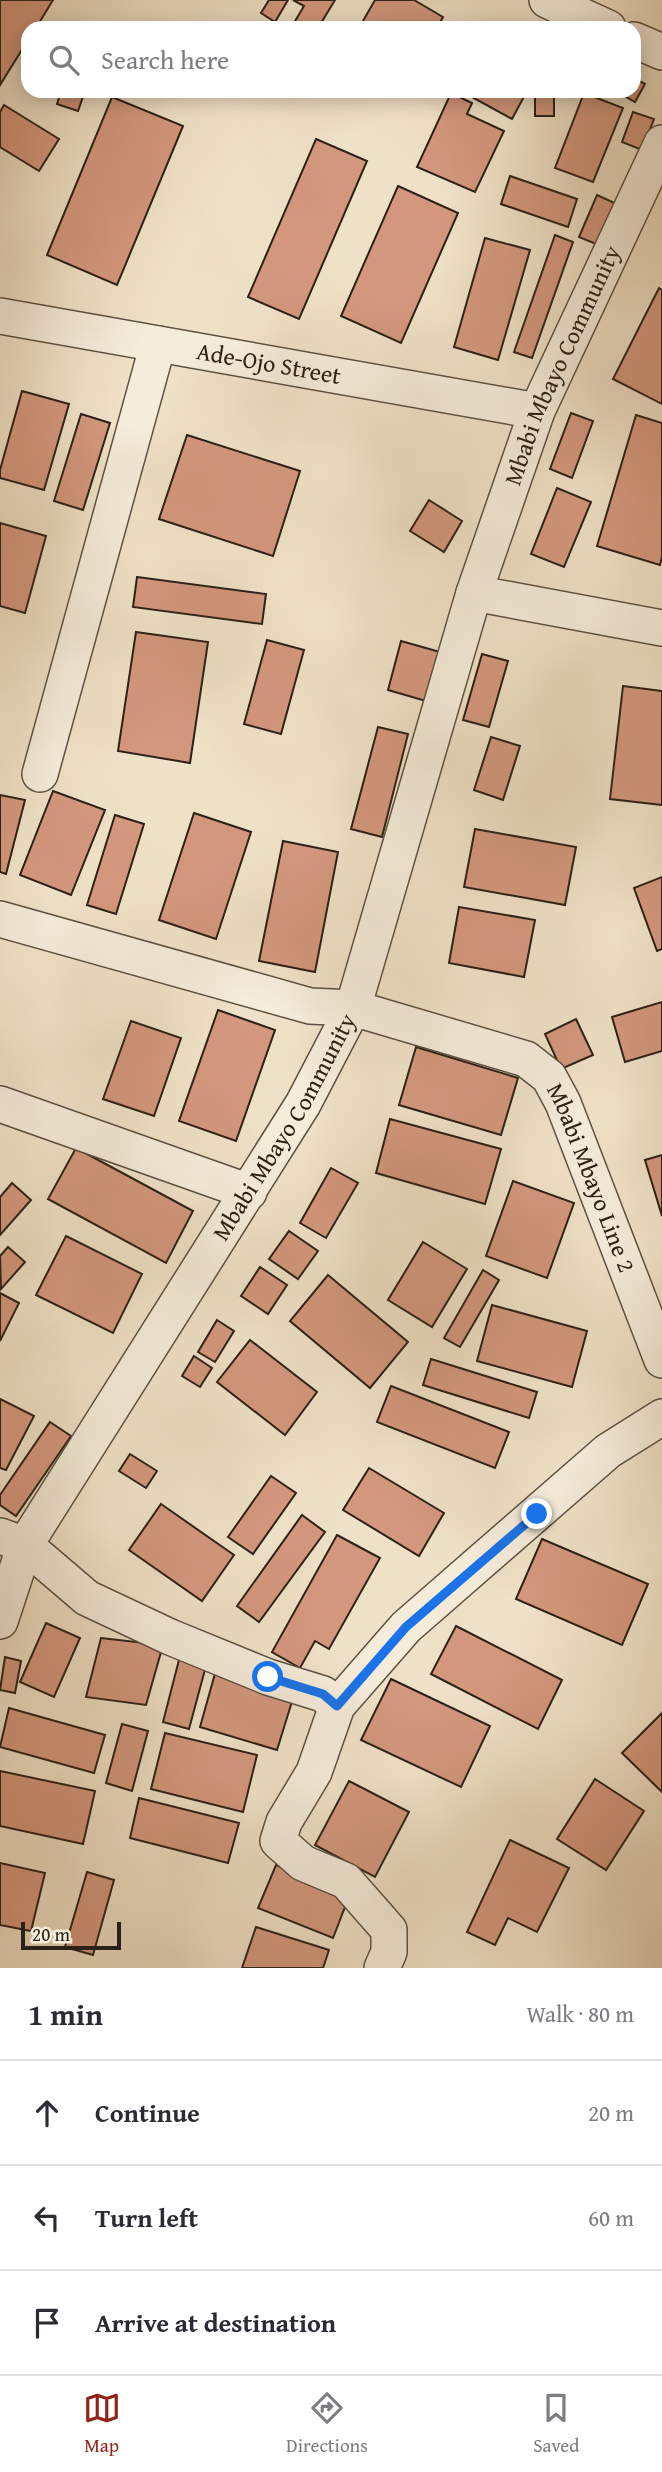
<!DOCTYPE html>
<meta charset="utf-8">
<style>
:root{--surface:#fff;--page:#f7f7f7;--text:#2b2b33;--muted:#7c7c81;--line:#e1e1e2;--accent:#8f2418}
body{margin:0;font-family:"Gentium Book Plus",serif;background:var(--page);color:var(--text)}
.scale{position:absolute;left:21px;bottom:18px;width:100px;box-sizing:border-box;padding-left:7px;border:4px solid #2c2116;border-top:0;font-size:19px;line-height:24px;white-space:nowrap;color:#2c2116;-webkit-text-stroke:5px #f5ecda;paint-order:stroke}
.stop{position:absolute;width:21px;height:21px;margin:-16px;border:5px solid #1a73e8;border-radius:50%;background:#fff}
.stop.end{background:#1a73e8;border-color:#fff;box-shadow:0 2px 7px #0008}
.list{margin:0;padding:0;list-style:none}
h2{display:flex;justify-content:space-between;align-items:center;height:91px;margin:0;padding:0 28px;font-size:30px}
h2 small{font-size:23px;font-weight:400;color:var(--muted)}
.list li{display:grid;grid-template-columns:46px 1fr auto;gap:21px;align-items:center;box-sizing:border-box;height:105px;padding:0 28px;border-top:2px solid var(--line)}
.list b{display:block;font-size:26px;white-space:nowrap}
.list em{font-size:23px;font-style:normal;color:var(--muted)}
.icon{flex:none;width:38px;height:38px;fill:none;stroke:currentColor;stroke-width:2;stroke-linecap:round;stroke-linejoin:round}
.map{position:relative;flex:none;width:662px;height:1968px;overflow:hidden}
.search{position:absolute;background:var(--surface);box-shadow:0 4px 18px #0003;left:21px;right:21px;top:21px;height:77px;display:flex;align-items:center;gap:18px;box-sizing:border-box;padding:0 24px;border-radius:21px;color:var(--muted);font-size:26px}
.sheet{height:406px;background:var(--surface)}
nav{display:flex;justify-content:space-around;align-items:center;box-sizing:border-box;height:98px;border-top:2px solid var(--line);background:var(--surface);font-size:19px;color:var(--muted)}
nav a{display:grid;justify-items:center;gap:4px}
nav .on{color:var(--accent)}
.map>svg:first-child{display:block}
.building{fill:#d3977d;stroke:#2c2116;stroke-width:2}
.lines{fill:none;stroke-linecap:round;stroke-linejoin:round}
.minor-casing{stroke:#5d5142;stroke-width:38}
.minor{stroke:#f5ecda;stroke-width:35}
.route{stroke:#1a73e8;stroke-width:9}
.labels{text-anchor:middle;stroke-width:7;stroke-linejoin:round;paint-order:stroke}
.street-label{font-size:24px;fill:#2c2116;stroke:#f5ecda}
</style>
<div class="map">
<svg width="662" height="1968" viewBox="0 0 662 1968">
<rect width="100%" height="100%" fill="#efe1c6"/>
<filter id="stains"><feTurbulence type="fractalNoise" baseFrequency=".00286" numOctaves="4"/><feColorMatrix values="0 0 0 0 .2 0 0 0 0 .09 0 0 0 0 .02 0 0 0 .5 -.17"/></filter>
<radialGradient id="worn" r=".72"><stop offset=".6" stop-color="#630" stop-opacity="0"/><stop offset="1" stop-color="#630" stop-opacity=".3"/></radialGradient>
<g class="building">
<path d="M 0,0 L 53,0 L 36,28 L 28,28 L 28,40 L 0,85 Z"/>
<path d="M 269,0 L 288,0 L 275,22 L 261,13 Z"/>
<path d="M 293,0 L 335,0 L 318,28 L 291,28 L 304,6 Z"/>
<path d="M 375,0 L 414,0 L 443,17 L 437,28 L 359,28 Z"/>
<path d="M 634,78 L 645,84 L 635,102 L 616,91 L 634,91 Z"/>
<path d="M 61,91 L 85,91 L 78,111 L 57,104 Z"/>
<path d="M 461,91 L 527,91 L 512,119 Z"/>
<rect x="535" y="91" width="19" height="25"/>
<path d="M 451,93 L 472,103 L 467,114 L 504,131 L 475,192 L 417,167 Z"/>
<path d="M 584,93 L 623,108 L 593,182 L 555,168 Z"/>
<path d="M 112,97 L 183,126 L 117,285 L 47,255 Z"/>
<path d="M 4,105 L 59,139 L 39,171 L 0,147 L 0,112 Z"/>
<path d="M 633,112 L 654,119 L 642,150 L 622,142 Z"/>
<path d="M 316,139 L 367,161 L 299,319 L 248,297 Z"/>
<path d="M 510,176 L 577,199 L 568,227 L 501,204 Z"/>
<path d="M 398,186 L 458,213 L 401,343 L 341,316 Z"/>
<path d="M 597,195 L 619,205 L 601,246 L 579,237 Z"/>
<path d="M 555,235 L 573,242 L 532,358 L 514,352 Z"/>
<path d="M 485,238 L 530,250 L 498,360 L 454,347 Z"/>
<path d="M 659,288 L 662,290 L 662,404 L 613,379 Z"/>
<path d="M 22,391 L 69,404 L 44,490 L 0,478 L 0,470 Z"/>
<path d="M 571,413 L 593,421 L 572,478 L 550,469 Z"/>
<path d="M 81,414 L 110,423 L 83,510 L 54,501 Z"/>
<path d="M 636,415 L 662,423 L 662,557 L 660,565 L 597,546 Z"/>
<path d="M 187,435 L 300,471 L 273,556 L 159,519 Z"/>
<path d="M 557,488 L 591,502 L 564,567 L 531,554 Z"/>
<path d="M 429,500 L 462,521 L 444,552 L 410,531 Z"/>
<path d="M 0,523 L 46,536 L 25,613 L 0,606 Z"/>
<path d="M 137,577 L 266,594 L 262,624 L 133,607 Z"/>
<path d="M 136,632 L 208,642 L 190,763 L 118,751 Z"/>
<path d="M 267,640 L 304,650 L 281,734 L 244,724 Z"/>
<path d="M 401,641 L 440,652 L 426,701 L 388,690 Z"/>
<path d="M 482,654 L 508,661 L 489,727 L 463,720 Z"/>
<path d="M 623,686 L 662,691 L 662,805 L 610,799 Z"/>
<path d="M 378,727 L 408,734 L 382,837 L 351,829 Z"/>
<path d="M 491,737 L 520,746 L 503,800 L 474,790 Z"/>
<path d="M 53,791 L 105,810 L 71,895 L 20,875 Z"/>
<path d="M 0,795 L 25,800 L 6,874 L 0,872 Z"/>
<path d="M 194,813 L 251,832 L 216,939 L 159,920 Z"/>
<path d="M 115,815 L 144,824 L 116,914 L 87,905 Z"/>
<path d="M 475,829 L 576,847 L 565,905 L 464,887 Z"/>
<path d="M 283,841 L 338,852 L 315,972 L 259,961 Z"/>
<path d="M 662,877 L 662,949 L 657,951 L 634,888 Z"/>
<path d="M 459,907 L 535,920 L 524,977 L 449,963 Z"/>
<path d="M 662,1002 L 662,1051 L 625,1062 L 612,1017 Z"/>
<path d="M 218,1010 L 275,1030 L 236,1141 L 179,1121 Z"/>
<path d="M 576,1019 L 593,1055 L 561,1069 L 545,1034 Z"/>
<path d="M 131,1021 L 181,1038 L 154,1116 L 103,1099 Z"/>
<path d="M 416,1047 L 518,1078 L 501,1135 L 399,1105 Z"/>
<path d="M 390,1119 L 501,1149 L 485,1204 L 376,1173 Z"/>
<path d="M 76,1148 L 193,1211 L 166,1263 L 48,1199 Z"/>
<path d="M 662,1155 L 662,1216 L 645,1160 Z"/>
<path d="M 331,1168 L 358,1183 L 326,1238 L 300,1223 Z"/>
<path d="M 513,1181 L 574,1203 L 547,1278 L 486,1256 Z"/>
<path d="M 12,1183 L 31,1200 L 0,1235 L 0,1197 Z"/>
<path d="M 289,1231 L 318,1251 L 298,1279 L 269,1259 Z"/>
<path d="M 66,1236 L 142,1274 L 113,1333 L 36,1295 Z"/>
<path d="M 423,1242 L 467,1269 L 432,1327 L 388,1300 Z"/>
<path d="M 8,1247 L 25,1262 L 1,1289 L 0,1256 Z"/>
<path d="M 260,1267 L 287,1285 L 268,1314 L 241,1296 Z"/>
<path d="M 483,1270 L 499,1280 L 460,1347 L 444,1338 Z"/>
<path d="M 328,1275 L 408,1342 L 370,1388 L 290,1321 Z"/>
<path d="M 0,1293 L 19,1303 L 0,1341 Z"/>
<path d="M 492,1305 L 587,1331 L 572,1387 L 477,1361 Z"/>
<path d="M 217,1320 L 234,1331 L 215,1362 L 198,1352 Z"/>
<path d="M 250,1340 L 317,1392 L 285,1435 L 217,1382 Z"/>
<path d="M 194,1356 L 212,1368 L 200,1387 L 182,1376 Z"/>
<path d="M 431,1359 L 537,1392 L 529,1418 L 423,1385 Z"/>
<path d="M 391,1386 L 509,1432 L 495,1468 L 377,1422 Z"/>
<path d="M 0,1399 L 34,1416 L 6,1470 L 0,1468 Z"/>
<path d="M 50,1422 L 71,1436 L 16,1516 L 0,1505 L 0,1495 Z"/>
<path d="M 130,1454 L 157,1471 L 146,1488 L 119,1471 Z"/>
<path d="M 369,1468 L 444,1513 L 419,1556 L 343,1510 Z"/>
<path d="M 271,1476 L 296,1493 L 253,1554 L 228,1537 Z"/>
<path d="M 161,1504 L 234,1555 L 202,1601 L 129,1550 Z"/>
<path d="M 302,1515 L 325,1532 L 259,1622 L 237,1606 Z"/>
<path d="M 337,1535 L 380,1558 L 329,1649 L 315,1641 L 300,1668 L 272,1652 Z"/>
<path d="M 542,1539 L 648,1584 L 622,1645 L 516,1599 Z"/>
<path d="M 46,1623 L 80,1638 L 54,1697 L 20,1682 Z"/>
<path d="M 456,1626 L 562,1680 L 538,1729 L 431,1674 Z"/>
<path d="M 101,1638 L 163,1645 L 146,1705 L 86,1697 Z"/>
<path d="M 180,1656 L 207,1662 L 189,1729 L 163,1722 Z"/>
<path d="M 5,1657 L 21,1661 L 15,1693 L 0,1690 Z"/>
<path d="M 216,1670 L 294,1695 L 277,1750 L 200,1727 Z"/>
<path d="M 391,1679 L 490,1726 L 461,1787 L 361,1740 Z"/>
<path d="M 9,1708 L 105,1735 L 94,1773 L 0,1747 Z"/>
<path d="M 662,1713 L 662,1792 L 622,1753 Z"/>
<path d="M 122,1724 L 148,1731 L 132,1791 L 106,1783 Z"/>
<path d="M 165,1733 L 257,1755 L 243,1812 L 151,1789 Z"/>
<path d="M 0,1771 L 95,1791 L 83,1844 L 0,1826 Z"/>
<path d="M 595,1779 L 644,1811 L 606,1870 L 557,1839 Z"/>
<path d="M 349,1781 L 409,1812 L 375,1877 L 315,1845 Z"/>
<path d="M 139,1798 L 239,1823 L 228,1863 L 130,1838 Z"/>
<path d="M 510,1840 L 569,1868 L 537,1932 L 508,1918 L 495,1945 L 467,1932 Z"/>
<path d="M 0,1863 L 45,1873 L 31,1931 L 0,1925 Z"/>
<path d="M 276,1865 L 350,1894 L 333,1938 L 258,1908 Z"/>
<path d="M 87,1872 L 114,1880 L 93,1955 L 65,1947 Z"/>
<path d="M 256,1927 L 329,1950 L 323,1968 L 242,1968 Z"/>
</g>
<g class="lines">
<defs>
<g id="minor">
<path d="M 547,0 L 608,28"/>
<path d="M 634,40 L 662,52"/>
<path id="s1" d="M 0,316 L 537,411"/>
<path d="M 474,593 L 662,628"/>
<path d="M 40,774 L 158,344"/>
<path id="s2" d="M 0,919 L 310,1006 L 353,1008 L 526,1059 L 549,1077 L 563,1103 L 662,1360"/>
<path d="M 0,1104 L 249,1192"/>
<path d="M 0,1536 L 25,1545 L 87,1598 L 170,1637 L 268,1677 L 323,1694 L 337,1706"/>
<path id="s3" d="M 0,1621 L 25,1545 L 303,1104 L 353,1008 L 474,593 L 537,411 L 662,143"/>
<path d="M 382,1968 L 389,1952 L 389,1930 L 346,1881 L 303,1863 L 278,1841 L 284,1822 L 314,1772 L 337,1706 L 406,1627 L 608,1451 L 662,1417"/>
</g>
</defs>
<use href="#minor" class="minor-casing"/>
<use href="#minor" class="minor"/>
</g>
<g class="lines">
<path class="route" d="M 268,1677 L 323,1694 L 337,1706 L 406,1627 L 537,1514"/>
</g>
<g class="labels">
<g class="street-label">
<text dy="8" stroke="none"><textPath href="#s1" startOffset="273">Ade-Ojo Street</textPath></text>
<text dy="8" stroke="none"><textPath href="#s3" startOffset="1386">Mbabi Mbayo Community</textPath></text>
<text dy="8" stroke="none"><textPath href="#s3" startOffset="572">Mbabi Mbayo Community</textPath></text>
<text dy="8" stroke="none"><textPath href="#s2" startOffset="684">Mbabi Mbayo Line 2</textPath></text>
</g>
</g>
<rect width="100%" height="100%" filter="url(#stains)"/>
<rect width="100%" height="100%" fill="url(#worn)"/>
</svg>
<div class="scale">20 m</div>
<div class="stop" style="left:268px;top:1677px"></div>
<div class="stop end" style="left:537px;top:1514px"></div>
<div class="search"><svg class="icon" aria-label="search" viewBox="0 0 24 24"><circle cx="10" cy="10" r="6"/><path d="M15 15l6 6"/></svg>Search here</div>
</div>
<section class="sheet">
<h2>1 min<small>Walk · 80 m</small></h2>
<ul class="list">
<li><svg class="icon" aria-label="ahead" viewBox="0 0 24 24"><path d="M12 20V5M6 11l6-6 6 6"/></svg><div><b>Continue</b></div><em>20 m</em></li>
<li><svg class="icon" aria-label="left" viewBox="0 0 24 24"><path d="M17 20v-9H6M10 6l-5 5 5 5"/></svg><div><b>Turn left</b></div><em>60 m</em></li>
<li><svg class="icon" aria-label="arrive" viewBox="0 0 24 24"><path d="M6 21V4h12l-3 4 3 4H6"/></svg><div><b>Arrive at destination</b></div></li>
</ul>
</section>
<nav>
<a class="on"><svg class="icon" aria-label="map" viewBox="0 0 24 24"><path d="M3 6l6-2 6 2 6-2v14l-6 2-6-2-6 2zM9 4v14M15 6v14"/></svg>Map</a>
<a><svg class="icon" aria-label="directions" viewBox="0 0 24 24"><path d="M12 3l9 9-9 9-9-9zM9 14v-3h6M13 9l2 2-2 2"/></svg>Directions</a>
<a><svg class="icon" aria-label="saved" viewBox="0 0 24 24"><path d="M7 4h10v16l-5-4-5 4z"/></svg>Saved</a>
</nav>
